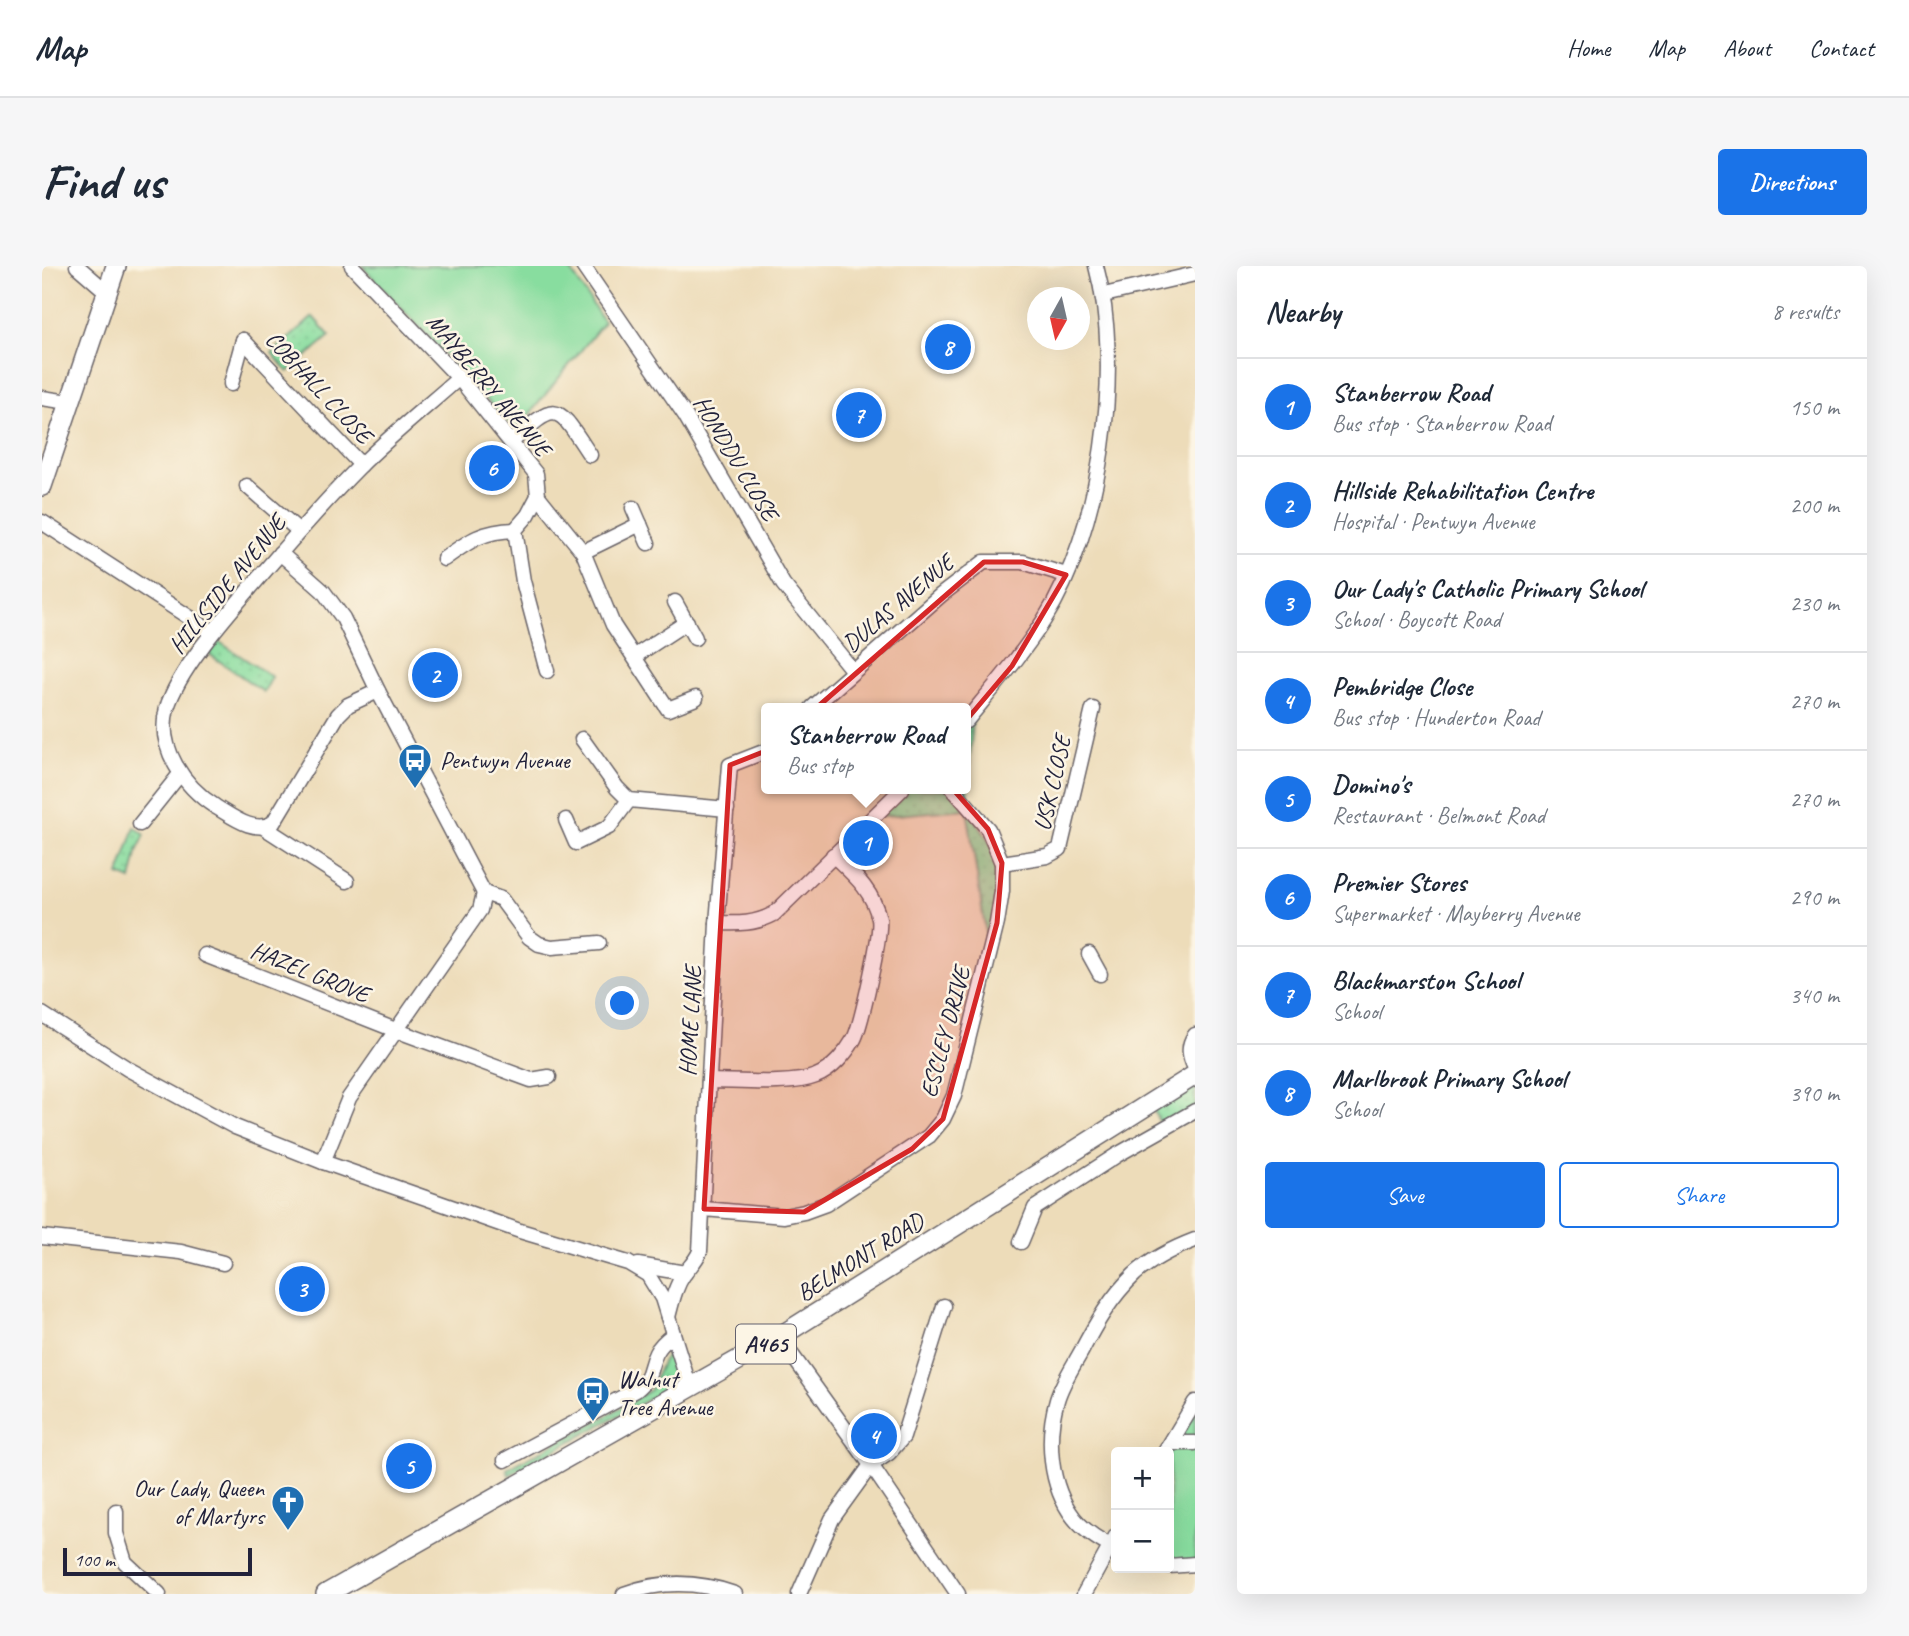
<!DOCTYPE html>
<meta charset="utf-8">
<style>
:root{--surface:#fff;--page:#f6f6f7;--text:#1f2937;--muted:#747a83;--line:#e0e1e3;--accent:#1a73e8}
body{margin:0;font-family:Caveat,sans-serif;background:var(--page);color:var(--text)}
.controls{position:absolute;right:21px;bottom:21px;display:grid;overflow:hidden;border-radius:7px;box-shadow:0 7px 28px #0002}
.controls button{width:63px;height:63px;display:grid;place-items:center;padding:0;border:0;border-bottom:2px solid var(--line);background:var(--surface);color:var(--text);font:35px sans-serif}
.compass{position:absolute;left:985px;top:21px;width:63px;height:63px;border-radius:50%;background:var(--surface);box-shadow:0 7px 28px #0002;rotate:188deg}
.scale{position:absolute;left:21px;bottom:18px;width:189px;box-sizing:border-box;padding-left:7px;border:4px solid #22223b;border-top:0;font-size:19px;line-height:24px;white-space:nowrap;color:#22223b;-webkit-text-stroke:5px #fcf5e5;paint-order:stroke}
.you{position:absolute;left:581px;top:738px;width:24px;height:24px;margin:-18px;border:5px solid #fff;border-radius:50%;background:#1a73e8;box-shadow:0 0 0 10px #1a73e833}
.badge{display:grid;place-items:center;width:46px;height:46px;border-radius:50%;background:var(--accent);color:#fff;font-size:23px;font-weight:700}
.pin{position:absolute;translate:-50% -50%;border:4px solid #fff;box-shadow:0 2px 7px #0006}
.popup{position:absolute;left:719px;top:437px;width:210px;height:91px;box-sizing:border-box;display:grid;place-content:center;border-radius:7px;background:var(--surface);filter:drop-shadow(0 2px 5px #0005);font-size:23px;white-space:nowrap;color:var(--muted)}
.popup b{font-size:26px;color:var(--text)}
.popup::after{content:'';position:absolute;left:50%;top:100%;margin-left:-14px;border:14px solid transparent;border-top-color:var(--surface)}
.list{margin:0;padding:0;list-style:none}
h2{display:flex;justify-content:space-between;align-items:center;height:91px;margin:0;padding:0 28px;font-size:30px}
h2 small{font-size:23px;font-weight:400;color:var(--muted)}
.list li{display:grid;grid-template-columns:46px 1fr auto;gap:21px;align-items:center;box-sizing:border-box;height:98px;padding:0 28px;border-top:2px solid var(--line)}
.list b{display:block;font-size:26px;white-space:nowrap}
.list p{margin:0;font-size:23px;white-space:nowrap;color:var(--muted)}
.list em{font-size:23px;font-style:normal;color:var(--muted)}
.actions{display:flex;gap:14px;padding:21px 28px}
.actions a{flex:1;padding:16px 0;border:2px solid var(--accent);border-radius:7px;text-align:center;font-size:24px;color:var(--accent)}
.actions .main{background:var(--accent);color:#fff}
.map{position:relative;flex:none;width:1153px;height:1328px;overflow:hidden;border-radius:7px}
header{display:flex;align-items:center;gap:42px;box-sizing:border-box;height:98px;padding:0 35px;background:var(--surface);border-bottom:2px solid var(--line)}
header strong{font-size:33px}
nav{display:flex;gap:38px;margin-inline-start:auto;font-size:24px}
.intro{display:flex;align-items:center;justify-content:space-between;box-sizing:border-box;height:168px;padding:0 42px}
h1{margin:0;font-size:49px}
.button{padding:18px 32px;border-radius:7px;background:var(--accent);color:#fff;font-size:24px;font-weight:700}
main{display:flex;gap:42px;padding:0 42px}
aside{flex:1;background:var(--surface);border-radius:7px;box-shadow:0 7px 28px #0002}
.map>svg:first-child{display:block}
.grass{fill:url(#grass-dots);stroke:#55806d;stroke-width:2}
.park{fill:#88dd9f;stroke:#55806d;stroke-width:2}
.lines{fill:none;stroke-linecap:round;stroke-linejoin:round}
.minor-casing{stroke:#696367;stroke-width:17}
.highway-casing{stroke:#696367;stroke-width:22}
.minor{stroke:#fff;stroke-width:14}
.highway{stroke:#fff;stroke-width:19}
.marked{fill:#d62828;fill-opacity:0.2;stroke:#d62828;stroke-width:5;stroke-linejoin:round}
.labels{text-anchor:middle;stroke-width:5;stroke-linejoin:round;paint-order:stroke}
.shield{fill:#fcf5e5;stroke:#63616e;stroke-width:2}
.shield-label{font-size:23px;font-weight:bold;fill:#22223b}
.street-label{font-size:24px;fill:#22223b;stroke:#fcf5e5}
.poi-label{font-size:24px;fill:#22223b;stroke:#fcf5e5;text-anchor:start}
</style>
<header>
<strong>Map</strong>
<nav><a>Home</a><a>Map</a><a>About</a><a>Contact</a></nav>
</header>
<div class="intro"><h1>Find us</h1><a class="button">Directions</a></div>
<main>
<div class="map">
<svg width="1153" height="1328" viewBox="0 0 1153 1328">
<defs>
<pattern id="grass-dots" width="8" height="8" patternUnits="userSpaceOnUse" patternTransform="scale(1.75)"><rect width="8" height="8" fill="#88dd9f"/><path d="M2 2h.1M6 6h.1" fill="none" stroke="#75bd8a" stroke-width="1.8" stroke-linecap="round"/></pattern>
</defs>
<rect width="100%" height="100%" fill="#fcf5e5"/>
<filter id="ink" filterUnits="userSpaceOnUse"><feTurbulence type="fractalNoise" baseFrequency=".0143" numOctaves="2"/><feDisplacementMap in="SourceGraphic" scale="14" xChannelSelector="R" yChannelSelector="G"/><feConvolveMatrix kernelMatrix="1 2 1 2 8 2 1 2 1" color-interpolation-filters="sRGB"/></filter>
<filter id="wash" filterUnits="userSpaceOnUse"><feTurbulence type="fractalNoise" baseFrequency=".00686" numOctaves="4" result="noise"/><feDisplacementMap in="SourceGraphic" scale="28" xChannelSelector="R" yChannelSelector="G"/><feGaussianBlur stdDeviation="1.57" result="paint"/><feColorMatrix in="noise" values="0 0 0 0 0 0 0 0 0 0 0 0 0 0 0 0 0 1.4 0 .05"/><feComposite in="paint" operator="in"/></filter>
<g filter="url(#wash)">
<rect width="100%" height="100%" fill="#eddcb9"/>
<g class="grass">
<path d="M 271,51 L 288,70 L 246,106 L 230,87 Z"/>
<path d="M 176,375 L 230,411 L 222,426 L 167,388 Z"/>
<path d="M 931,446 L 925,539 L 960,597 L 947,689 L 925,543 L 830,551 L 860,523 L 924,523 L 924,455 Z"/>
<path d="M 93,561 L 103,569 L 96,583 L 89,614 L 77,609 Z"/>
<path d="M 1153,809 L 1153,845 L 1121,863 L 1108,837 Z"/>
<path d="M 627,1088 L 636,1117 L 467,1209 L 465,1203 L 565,1150 L 608,1124 L 621,1094 Z"/>
</g>
<g class="park">
<path d="M 320,0 L 526,0 L 562,56 L 474,165 Z"/>
<path d="M 1153,1135 L 1153,1297 L 1127,1298 L 1127,1186 Z"/>
</g>
</g>
<g filter="url(#ink)">
<g class="lines">
<defs>
<g id="minor">
<path d="M 35,0 L 65,26"/>
<path d="M 310,0 L 417,112 L 494,208 L 496,230 L 486,249 L 473,264 L 481,315 L 505,405"/>
<path d="M 541,0 L 643,149 L 741,318 L 811,405"/>
<path d="M 1062,29 L 1153,8"/>
<path d="M 201,74 L 319,199"/>
<path d="M 189,118 L 201,74"/>
<path d="M 0,132 L 27,136"/>
<path d="M 469,176 C 517,134 514,138 548,189"/>
<path d="M 205,220 L 256,264"/>
<path d="M 496,230 L 541,286 L 571,359 L 626,443 L 654,432"/>
<path d="M 591,242 L 606,277"/>
<path d="M 0,256 L 170,366"/>
<path d="M 541,286 L 598,258"/>
<path d="M 238,287 L 281,325 L 301,352 L 336,425 L 442,627"/>
<path d="M 402,293 C 428,274 441,265 473,264"/>
<path d="M 633,336 L 653,372"/>
<path d="M 593,390 L 645,356"/>
<path d="M 336,425 L 306,439 L 296,449 L 231,557 C 212,568 191,551 174,541 C 142,521 114,481 125,442 C 136,406 178,357 203,328 C 240,285 276,242 317,201 C 348,170 383,142 417,112"/>
<path d="M 770,442 L 899,329 L 942,296 L 981,296 L 1024,309"/>
<path d="M 924,455 C 951,422 979,390 1002,354 C 1059,264 1082,103 1054,0"/>
<path d="M 540,473 L 575,522 L 587,534 L 685,543"/>
<path d="M 524,554 L 534,577 L 567,561 L 587,534"/>
<path d="M 98,558 L 138,508"/>
<path d="M 223,562 L 305,615"/>
<path d="M 960,597 L 1005,590 L 1018,583 L 1051,443"/>
<path d="M 442,627 L 459,633 L 487,671 L 497,678 L 510,681 L 557,677"/>
<path d="M 675,657 C 697,658 713,658 732,648 L 860,523"/>
<path d="M 1047,688 L 1058,708"/>
<path d="M 163,689 L 356,765 L 489,814 L 507,811"/>
<path d="M 0,748 L 86,803 L 193,861 L 281,896 L 478,965 L 586,997 L 606,1009 L 620,1032 L 648,1122"/>
<path d="M 1153,769 C 1145,780 1147,790 1153,802"/>
<path d="M 667,815 C 695,815 750,820 774,810 C 790,804 804,787 812,773 C 819,760 840,666 837,653 C 831,624 811,608 791,589"/>
<path d="M 281,896 L 307,832 L 438,644 L 442,627"/>
<path d="M 662,943 L 742,950 L 762,946 L 784,938 L 887,870 L 901,853 L 912,830 L 955,657 L 960,625 L 960,597 L 946,563 L 911,523"/>
<path d="M 0,971 L 139,986 L 181,997"/>
<path d="M 979,976 L 993,942 L 1075,889 L 1153,845"/>
<path d="M 596,999 L 643,1007"/>
<path d="M 626,1051 C 630,1036 633,1021 642,1008 C 648,1000 654,995 658,985 L 675,657 L 688,499 L 724,485"/>
<path d="M 737,1071 L 829,1199 L 916,1328"/>
<path d="M 1129,1177 L 1153,1177"/>
<path d="M 1123,1186 L 1153,1136"/>
<path d="M 463,1194 L 594,1124 C 611,1110 606,1103 614,1087 C 618,1079 624,1074 631,1069"/>
<path d="M 74,1245 L 74,1267 L 83,1296 L 117,1328"/>
<path d="M 1074,1283 C 1058,1275 1043,1266 1032,1252 C 1007,1220 1004,1171 1015,1134 C 1020,1117 1030,1102 1039,1086 C 1054,1057 1069,1031 1093,1008 C 1110,993 1132,982 1153,974"/>
<path d="M 1127,1300 L 1153,1298"/>
<path d="M 582,1328 C 619,1314 656,1315 693,1328"/>
<path d="M 757,1328 L 790,1253 L 829,1199 L 847,1187 L 861,1171 L 902,1040"/>
<path d="M 1042,1328 L 1074,1270"/>
</g>
<g id="highway">
<path d="M 0,220 L 74,0"/>
<path d="M 284,1328 L 737,1071 L 1153,809"/>
</g>
</defs>
<use href="#minor" class="minor-casing"/>
<use href="#highway" class="highway-casing"/>
<use href="#minor" class="minor"/>
<use href="#highway" class="highway"/>
</g>
</g>
<path class="marked" d="M 942,296 L 981,296 L 1024,309 L 970,400 L 888,497 L 946,563 L 960,597 L 955,657 L 901,853 L 870,883 L 762,946 L 662,943 L 688,499 L 726,484 Z"/>
<defs>
<symbol id="bus-pin" viewBox="-11 -11 22 30"><path d="M0 17L-7.5 6A9.5 9.5 0 1 1 7.5 6Z" fill="#1f6fb2" stroke="#fcf5e5"/><path d="M-5-6H5V4H4V6H2V4H-2V6H-4V4H-5ZM-3.5-4V0h7V-4ZM-3.5 1.2v1.5H-2V1.2ZM2 1.2v1.5H3.5V1.2Z" fill="#fff"/></symbol>
<symbol id="church-pin" viewBox="-11 -11 22 30"><path d="M0 17L-7.5 6A9.5 9.5 0 1 1 7.5 6Z" fill="#1f6fb2" stroke="#fcf5e5"/><path d="M-1.2-6h2.4v3.5h3.3v2.4h-3.3V6h-2.4V-.1h-3.3v-2.4h3.3Z" fill="#fff"/></symbol>
</defs>
<g fill-rule="evenodd">
<use href="#bus-pin" x="354" y="475" width="38" height="52"/>
<use href="#bus-pin" x="532" y="1108" width="38" height="52"/>
<use href="#church-pin" x="227" y="1217" width="38" height="52"/>
</g>
<g class="labels">
<rect class="shield" x="694" y="1058.5" width="60" height="39" rx="5"/>
<g class="shield-label">
<text x="724" y="1086">A465</text>
</g>
<g class="street-label">
<text transform="translate(447 119) rotate(50)" y="8">MAYBERRY AVENUE</text>
<text transform="translate(277 121) rotate(47)" y="8">COBHALL CLOSE</text>
<text transform="translate(694 192) rotate(59)" y="8">HONDDU CLOSE</text>
<text transform="translate(185 318) rotate(-51)" y="8">HILLSIDE AVENUE</text>
<text transform="translate(856 337) rotate(-40)" y="8">DULAS AVENUE</text>
<text transform="translate(1010 517) rotate(-77)" y="8">USK CLOSE</text>
<text transform="translate(268 706) rotate(22)" y="8">HAZEL GROVE</text>
<text transform="translate(648 755) rotate(-87)" y="8">HOME LANE</text>
<text transform="translate(903 766) rotate(-75)" y="8">ESCLEY DRIVE</text>
<text transform="translate(818 991) rotate(-32)" y="8">BELMONT ROAD</text>
</g>
<g class="poi-label">
<text x="398" y="502">Pentwyn Avenue</text>
<text x="576" y="1121">Walnut<tspan x="576" dy="28">Tree Avenue</tspan></text>
<text x="222" y="1230" text-anchor="end">Our Lady, Queen<tspan x="222" dy="28">of Martyrs</tspan></text>
</g>
</g>
</svg>
<div class="controls">
<button>+</button>
<button>−</button>
</div>
<svg class="compass" viewBox="-18 -18 36 36"><path d="M0-13l5 13h-10z" fill="#e53935"/><path d="M0 13l5-13h-10z" fill="#747a83"/></svg>
<div class="scale">100 m</div>
<div class="you"></div>
<div class="pin badge" style="left:824px;top:577px">1</div>
<div class="popup"><b>Stanberrow Road</b>Bus stop</div>
<div class="pin badge" style="left:393px;top:409px">2</div>
<div class="pin badge" style="left:260px;top:1023px">3</div>
<div class="pin badge" style="left:832px;top:1170px">4</div>
<div class="pin badge" style="left:367px;top:1200px">5</div>
<div class="pin badge" style="left:450px;top:202px">6</div>
<div class="pin badge" style="left:817px;top:149px">7</div>
<div class="pin badge" style="left:906px;top:81px">8</div>
</div>
<aside>
<h2>Nearby<small>8 results</small></h2>
<ul class="list">
<li><span class="badge">1</span><div><b>Stanberrow Road</b><p>Bus stop · Stanberrow Road</p></div><em>150 m</em></li>
<li><span class="badge">2</span><div><b>Hillside Rehabilitation Centre</b><p>Hospital · Pentwyn Avenue</p></div><em>200 m</em></li>
<li><span class="badge">3</span><div><b>Our Lady's Catholic Primary School</b><p>School · Boycott Road</p></div><em>230 m</em></li>
<li><span class="badge">4</span><div><b>Pembridge Close</b><p>Bus stop · Hunderton Road</p></div><em>270 m</em></li>
<li><span class="badge">5</span><div><b>Domino's</b><p>Restaurant · Belmont Road</p></div><em>270 m</em></li>
<li><span class="badge">6</span><div><b>Premier Stores</b><p>Supermarket · Mayberry Avenue</p></div><em>290 m</em></li>
<li><span class="badge">7</span><div><b>Blackmarston School</b><p>School</p></div><em>340 m</em></li>
<li><span class="badge">8</span><div><b>Marlbrook Primary School</b><p>School</p></div><em>390 m</em></li>
</ul>
<div class="actions"><a class="main">Save</a><a>Share</a></div>
</aside>
</main>
